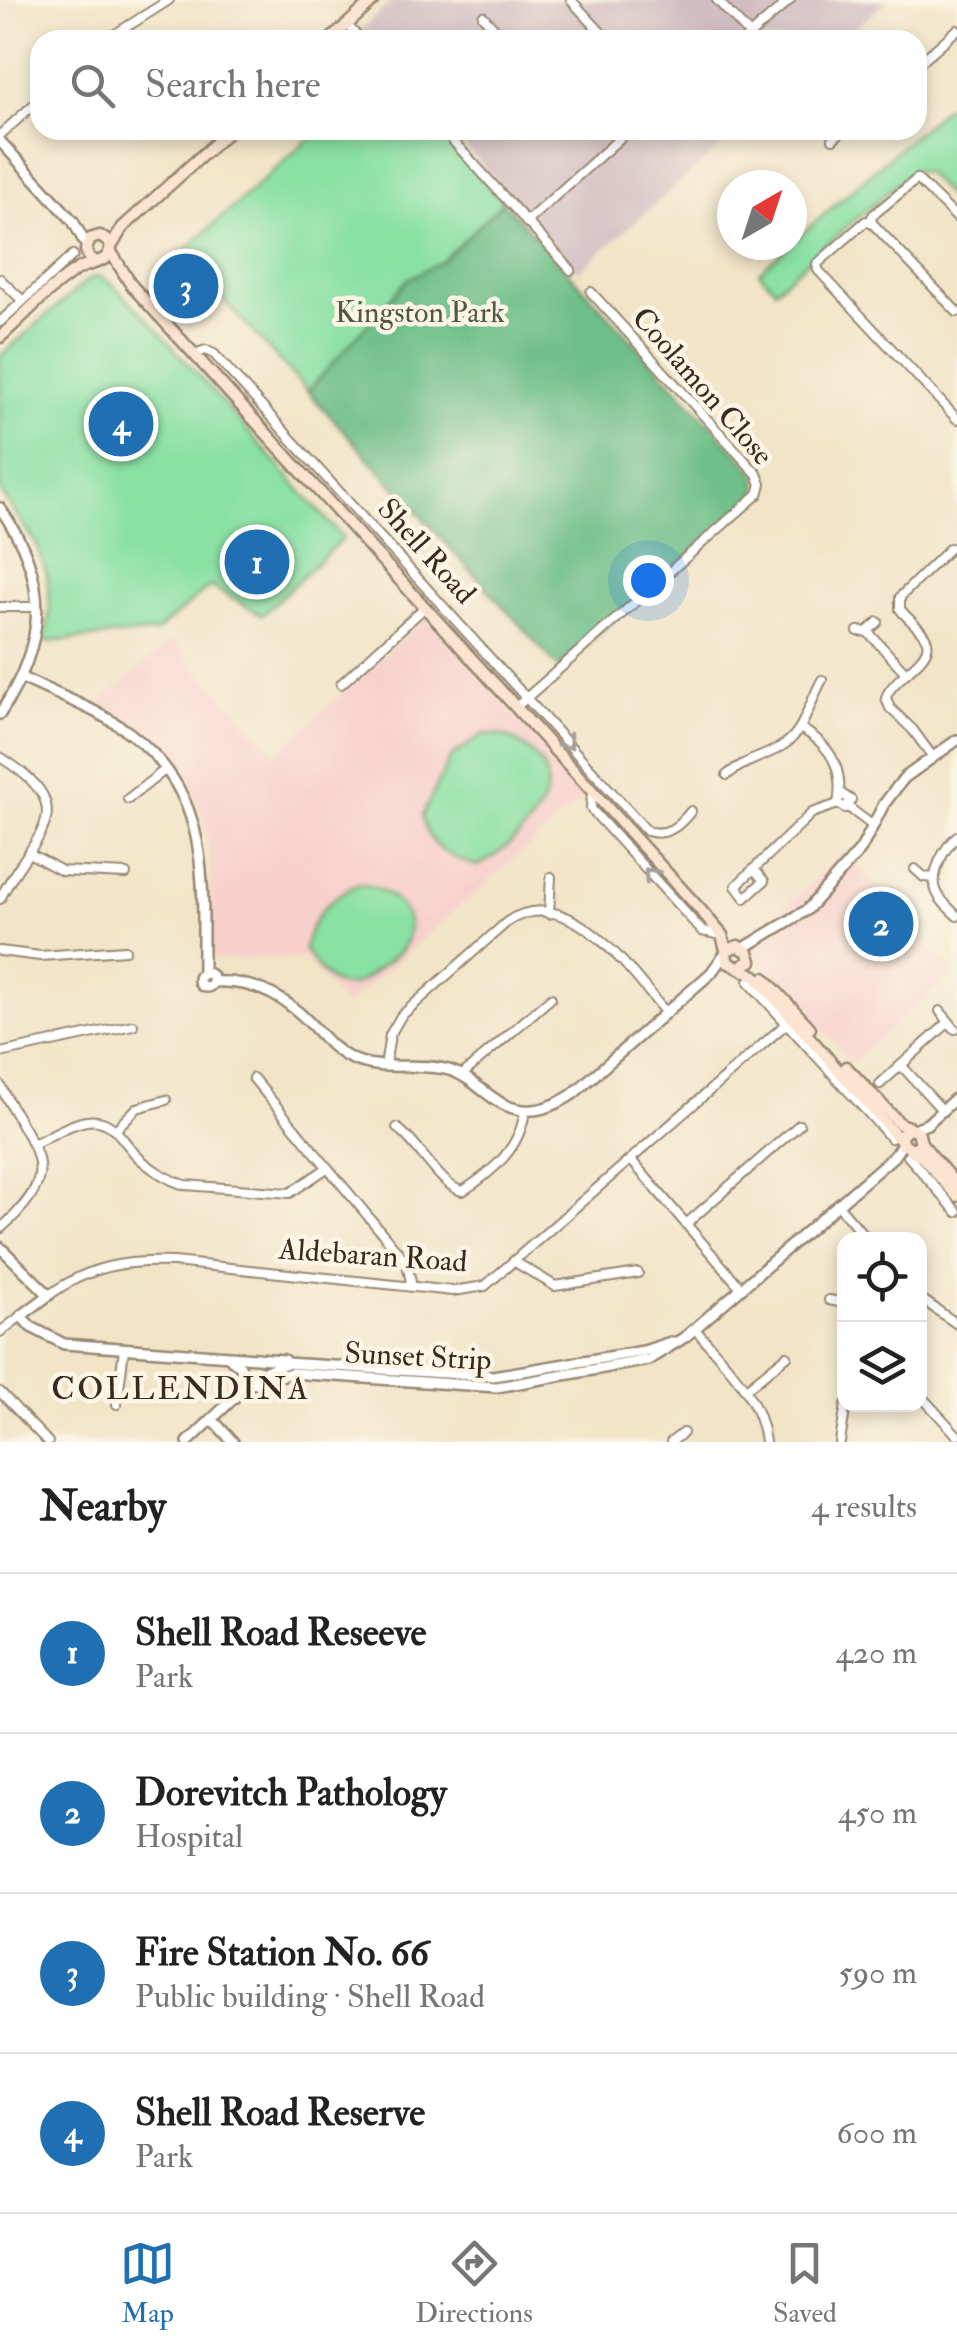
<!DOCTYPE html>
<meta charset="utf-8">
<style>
:root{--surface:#fff;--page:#f6f6f6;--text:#222;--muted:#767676;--line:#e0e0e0;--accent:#1f6fb2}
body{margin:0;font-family:"IM FELL Double Pica",serif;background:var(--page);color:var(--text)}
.controls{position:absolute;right:30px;bottom:30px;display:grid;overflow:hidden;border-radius:20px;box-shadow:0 5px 15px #0003}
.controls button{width:90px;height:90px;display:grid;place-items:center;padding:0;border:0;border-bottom:2px solid var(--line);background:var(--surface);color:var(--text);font:50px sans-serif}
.compass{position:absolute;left:717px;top:170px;width:90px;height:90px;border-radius:50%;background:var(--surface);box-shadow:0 5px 15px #0003;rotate:39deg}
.you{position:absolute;left:648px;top:580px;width:35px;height:35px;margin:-25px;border:8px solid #fff;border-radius:50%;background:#1a73e8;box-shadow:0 0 0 15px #1a73e833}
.badge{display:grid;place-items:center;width:65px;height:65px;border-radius:50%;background:var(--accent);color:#fff;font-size:32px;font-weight:700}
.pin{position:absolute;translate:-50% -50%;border:5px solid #fff;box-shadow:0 2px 10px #0006}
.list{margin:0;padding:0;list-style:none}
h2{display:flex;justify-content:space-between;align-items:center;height:130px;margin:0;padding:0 40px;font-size:42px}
h2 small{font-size:32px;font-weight:400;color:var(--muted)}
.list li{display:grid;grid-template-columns:65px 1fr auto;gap:30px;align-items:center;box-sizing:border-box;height:160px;padding:0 40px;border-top:2px solid var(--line)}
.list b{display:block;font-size:38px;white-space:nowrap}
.list p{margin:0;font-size:32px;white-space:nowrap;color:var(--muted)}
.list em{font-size:32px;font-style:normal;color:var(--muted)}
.icon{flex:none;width:55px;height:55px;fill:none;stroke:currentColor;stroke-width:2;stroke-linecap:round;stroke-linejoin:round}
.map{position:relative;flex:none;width:957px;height:1442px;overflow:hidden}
.search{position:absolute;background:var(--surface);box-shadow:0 5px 15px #0003;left:30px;right:30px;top:30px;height:110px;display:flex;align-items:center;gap:25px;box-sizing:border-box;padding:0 35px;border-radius:30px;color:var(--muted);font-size:38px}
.sheet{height:770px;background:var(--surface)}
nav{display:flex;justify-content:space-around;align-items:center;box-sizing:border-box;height:140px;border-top:2px solid var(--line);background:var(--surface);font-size:28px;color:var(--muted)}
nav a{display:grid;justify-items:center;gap:5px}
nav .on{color:var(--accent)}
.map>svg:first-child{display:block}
.built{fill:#f7d0cb}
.industrial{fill:#d2bec2}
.green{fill:#8ae1a4;stroke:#628661;stroke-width:2.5}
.forest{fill:#6fbf8a;stroke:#557454;stroke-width:2.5}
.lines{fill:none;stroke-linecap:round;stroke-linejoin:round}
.minor-casing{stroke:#968772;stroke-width:12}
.tertiary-casing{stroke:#968772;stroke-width:14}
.secondary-casing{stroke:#968772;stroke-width:15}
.minor{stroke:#fff;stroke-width:8}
.tertiary{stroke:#fff;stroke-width:9}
.secondary{stroke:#fce5d0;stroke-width:10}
.oneway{stroke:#a79f9a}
.labels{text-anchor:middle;stroke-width:9;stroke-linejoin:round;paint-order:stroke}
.park-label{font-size:30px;fill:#4f5840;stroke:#fcf5e5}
.street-label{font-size:30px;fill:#3b2a1e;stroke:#fcf5e5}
.neighbourhood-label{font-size:32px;letter-spacing:2.5px;fill:#3b2a1e;stroke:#fcf5e5}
</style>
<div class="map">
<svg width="957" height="1442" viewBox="0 0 957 1442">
<rect width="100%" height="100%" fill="#fcf5e5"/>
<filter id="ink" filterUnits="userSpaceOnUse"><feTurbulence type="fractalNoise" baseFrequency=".01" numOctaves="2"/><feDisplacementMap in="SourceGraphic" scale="20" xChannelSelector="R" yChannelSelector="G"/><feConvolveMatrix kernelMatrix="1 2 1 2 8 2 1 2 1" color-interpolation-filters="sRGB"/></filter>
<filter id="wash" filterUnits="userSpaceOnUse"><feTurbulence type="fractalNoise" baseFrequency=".0048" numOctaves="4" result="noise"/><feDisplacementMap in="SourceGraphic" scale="40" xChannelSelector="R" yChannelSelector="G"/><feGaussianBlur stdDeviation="2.25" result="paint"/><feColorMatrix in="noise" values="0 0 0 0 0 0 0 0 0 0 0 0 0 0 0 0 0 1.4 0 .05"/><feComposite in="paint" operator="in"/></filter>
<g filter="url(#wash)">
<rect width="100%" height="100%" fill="#f1e4c7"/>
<g class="built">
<path d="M 426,617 L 586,796 L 345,1006 L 305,958 L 212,959 L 209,850 L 203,818 L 192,793 L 172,763 L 149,739 L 124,719 L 98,704 L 171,641 L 276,754 Z"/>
<path d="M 843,851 L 952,973 L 852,1063 L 742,939 L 784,908 Z"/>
</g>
<g class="industrial">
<path d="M 394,0 L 887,0 L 842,40 L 369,40 L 360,30 Z"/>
<path d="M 450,130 L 739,130 L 578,272 Z"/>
</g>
<g class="green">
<path d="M 957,97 L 957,207 L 926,173 L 913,170 L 775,289 L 759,272 Z"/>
<path d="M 319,130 L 437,130 L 646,358 L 444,539 L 181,254 Z"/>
<path d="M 99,276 L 111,283 L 150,321 L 343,538 L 262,615 L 210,586 L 156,632 L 45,642 L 50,607 L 47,574 L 36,543 L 0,491 L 0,356 L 89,279 Z"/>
<path d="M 483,734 C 504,734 516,739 532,753 C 575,792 514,847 478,866 C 450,858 427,847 422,816 L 450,758 Z"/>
<path d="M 359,884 C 388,887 424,915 402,948 C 397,956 386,962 378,968 C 369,976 357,986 344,986 C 328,985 313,962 304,949 C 312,917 328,897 359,884 Z"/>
</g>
<path class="forest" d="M 503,202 L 757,474 L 758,494 L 559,668 L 308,391 L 408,279 L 442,261 Z"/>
</g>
<g filter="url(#ink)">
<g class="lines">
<defs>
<g id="minor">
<path d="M 571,0 L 608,40"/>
<path d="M 717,0 L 751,36"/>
<path d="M 483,16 L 505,40"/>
<path d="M 347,25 L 361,40"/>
<path d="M 106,40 L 169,0"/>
<path d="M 744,40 L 790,0"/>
<path d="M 917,65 L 957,30"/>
<path d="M 443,130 L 571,270"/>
<path d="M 0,135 L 40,99"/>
<path d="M 833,139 L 843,130"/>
<path d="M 526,222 L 629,130"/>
<path d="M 870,222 L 873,215 L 917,179 L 957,218"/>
<path d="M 0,279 L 23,301"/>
<path d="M 957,312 L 873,224 L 866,221 L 817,264 L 818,270 L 957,419"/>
<path d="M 0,322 L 73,255"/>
<path d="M 194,354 L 206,350 L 214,354 L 647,831 C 667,837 679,826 691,811"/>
<path d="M 0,607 L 37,607"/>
<path d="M 858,631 L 867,632 L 878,622"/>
<path d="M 868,632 L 906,673"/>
<path d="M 341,684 L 425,607"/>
<path d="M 516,707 L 758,494 L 761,484 L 757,474 L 591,292"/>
<path d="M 800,728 C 833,746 844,771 838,804 L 845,808 L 851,800 L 842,794"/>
<path d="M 932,756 L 913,730 L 890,708 L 886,698 C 891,678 933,660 927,641 C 923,629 907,619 900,609 L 900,597 L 950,548"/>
<path d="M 0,757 C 88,811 31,835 0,899"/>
<path d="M 727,775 C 747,758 767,757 785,744 C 805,730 810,701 822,680"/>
<path d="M 592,790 L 591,809 L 702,931 L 722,935"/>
<path d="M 128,799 L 166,769"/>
<path d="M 848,807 L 873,826"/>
<path d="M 957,836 C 945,847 930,873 936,890 C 939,900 950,909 957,916"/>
<path d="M 29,853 L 62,871 L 126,874"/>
<path d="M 754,869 L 764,881 L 745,898 L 736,886 L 812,813 L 838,804"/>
<path d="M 915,869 L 924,877 L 934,878"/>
<path d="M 549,914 L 551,877"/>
<path d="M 0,951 L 40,956 L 125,950"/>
<path d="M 749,982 L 891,1138"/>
<path d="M 940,1011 L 955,1029"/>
<path d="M 0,1053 L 133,1025"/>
<path d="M 901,1065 L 942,1110"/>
<path d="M 385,1066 L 390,1035 L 401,1016 L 507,922 C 569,880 632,973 666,1013"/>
<path d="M 462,1075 L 551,998"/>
<path d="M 253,1078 L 407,1263 L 412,1287"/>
<path d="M 880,1084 L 949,1022"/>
<path d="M 0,1085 C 32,1152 70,1168 0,1229"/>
<path d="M 397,1128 C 418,1142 441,1188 463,1191 C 494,1171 521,1147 525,1110"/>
<path d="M 116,1129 L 137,1108 L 166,1100"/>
<path d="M 33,1144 C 49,1137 68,1124 86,1121 C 113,1117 121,1139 136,1155 C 148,1167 168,1180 185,1185 L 290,1193 L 327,1168"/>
<path d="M 908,1156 L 957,1212"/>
<path d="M 631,1160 L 741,1288"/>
<path d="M 838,1205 L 868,1240"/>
<path d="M 686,1224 L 799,1125"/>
<path d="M 515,1262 L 555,1286 L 638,1273"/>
<path d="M 49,1295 C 89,1266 125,1260 174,1262 L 453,1291 L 485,1286 L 786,1024"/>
<path d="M 920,1298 L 957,1324"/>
<path d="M 829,1300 L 844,1303"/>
<path d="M 695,1329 C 724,1363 760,1395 765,1442"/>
<path d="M 0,1332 L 21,1316"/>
<path d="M 746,1389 L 787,1356"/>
<path d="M 0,1392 L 48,1442"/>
<path d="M 920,1395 L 957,1435"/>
<path d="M 117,1404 L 124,1349"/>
<path d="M 671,1442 L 683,1433"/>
<path d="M 840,1442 L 846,1404"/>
</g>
<g id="tertiary">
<path d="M 0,141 L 73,221 L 86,245"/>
<path d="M 0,508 C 51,580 47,641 0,714"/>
<path d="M 22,678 C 58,695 99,710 131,734 C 213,796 202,883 203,974"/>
<path d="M 744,948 L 807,910 L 861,849 L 884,804 L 904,778 L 957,740"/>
<circle cx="206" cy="980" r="7"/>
<path d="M 213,982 C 250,980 283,995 309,1022 C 322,1035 333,1050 350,1058 C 381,1073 416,1061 449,1070 C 477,1078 492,1107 523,1110 C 541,1112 558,1104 573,1094 L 711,973 L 724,955"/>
<path d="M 914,1129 L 927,1124 L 957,1097"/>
<path d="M 0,1247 L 49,1295 L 21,1316 L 31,1327 L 64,1344 L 284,1360"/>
<path d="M 231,1359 L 240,1366 L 248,1385"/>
<path d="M 248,1385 L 291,1373 L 497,1387 L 648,1360 L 685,1337 L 894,1156 L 902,1144"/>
<path d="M 212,1419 L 233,1442"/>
<path d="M 188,1442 L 259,1374 L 286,1363 L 493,1376 L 644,1351 L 671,1342"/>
</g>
<g id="secondary">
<path d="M 330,40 L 374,0"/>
<path d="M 111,247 L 122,228 L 230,130"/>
<path d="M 111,252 L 132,286 L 697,906 L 722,935 L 726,950"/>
<path d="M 0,337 C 25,315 49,287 78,269 C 92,261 113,264 110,243 L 100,236 L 90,239 L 86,250 L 89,258 L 97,262"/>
<path d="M 740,967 L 751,961 L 748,952 L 738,946 L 726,950 L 727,962 L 755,976 L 900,1140"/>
<path d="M 764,978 L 810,1028"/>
<path d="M 846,1067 L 900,1124 L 918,1131 L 921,1143 L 914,1149 L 902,1144 L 901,1136 L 908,1129"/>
<path d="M 921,1143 L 957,1186"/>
<path d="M 910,1149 L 922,1157 L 957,1196"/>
</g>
</defs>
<use href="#minor" class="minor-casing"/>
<use href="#tertiary" class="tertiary-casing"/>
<use href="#secondary" class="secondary-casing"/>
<use href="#minor" class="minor"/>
<use href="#tertiary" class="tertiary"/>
<use href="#secondary" class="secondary"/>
</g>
<defs><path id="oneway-chevron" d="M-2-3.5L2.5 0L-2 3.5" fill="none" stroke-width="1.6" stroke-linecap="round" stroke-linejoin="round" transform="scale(2.5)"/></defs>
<g class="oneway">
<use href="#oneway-chevron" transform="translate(567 743) rotate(48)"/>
<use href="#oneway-chevron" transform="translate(650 874) rotate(-132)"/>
</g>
</g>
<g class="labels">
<g class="park-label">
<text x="420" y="322">Kingston Park</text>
</g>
<g class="street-label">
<text transform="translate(703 386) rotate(49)" y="10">Coolamon Close</text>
<text transform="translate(427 551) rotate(48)" y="10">Shell Road</text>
<text transform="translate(373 1255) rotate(4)" y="10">Aldebaran Road</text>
<text transform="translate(418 1356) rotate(3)" y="10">Sunset Strip</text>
</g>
<g class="neighbourhood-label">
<text x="181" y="1399">COLLENDINA</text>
</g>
</g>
</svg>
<div class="controls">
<button><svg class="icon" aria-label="locate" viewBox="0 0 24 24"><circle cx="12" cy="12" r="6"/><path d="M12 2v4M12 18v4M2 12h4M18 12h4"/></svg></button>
<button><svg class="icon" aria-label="layers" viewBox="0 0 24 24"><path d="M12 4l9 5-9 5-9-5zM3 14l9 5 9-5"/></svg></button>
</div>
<svg class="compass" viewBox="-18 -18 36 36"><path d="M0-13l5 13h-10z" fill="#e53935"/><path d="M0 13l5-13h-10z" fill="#767676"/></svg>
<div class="you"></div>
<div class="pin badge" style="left:257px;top:562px">1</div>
<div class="pin badge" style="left:881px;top:924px">2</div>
<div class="pin badge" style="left:186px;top:286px">3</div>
<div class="pin badge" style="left:121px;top:424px">4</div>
<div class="search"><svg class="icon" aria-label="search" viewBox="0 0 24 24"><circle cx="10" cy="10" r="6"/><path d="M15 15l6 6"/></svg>Search here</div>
</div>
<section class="sheet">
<h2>Nearby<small>4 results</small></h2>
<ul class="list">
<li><span class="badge">1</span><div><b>Shell Road Reseeve</b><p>Park</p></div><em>420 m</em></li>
<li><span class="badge">2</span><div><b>Dorevitch Pathology</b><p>Hospital</p></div><em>450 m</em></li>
<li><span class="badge">3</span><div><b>Fire Station No. 66</b><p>Public building · Shell Road</p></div><em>590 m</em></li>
<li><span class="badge">4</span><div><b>Shell Road Reserve</b><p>Park</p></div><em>600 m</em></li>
</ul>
</section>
<nav>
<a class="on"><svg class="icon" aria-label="map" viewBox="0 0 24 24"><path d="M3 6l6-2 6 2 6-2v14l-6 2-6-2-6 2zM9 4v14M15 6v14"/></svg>Map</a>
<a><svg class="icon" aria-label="directions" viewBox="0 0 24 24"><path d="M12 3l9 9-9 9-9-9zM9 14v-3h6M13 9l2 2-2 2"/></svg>Directions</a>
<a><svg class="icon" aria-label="saved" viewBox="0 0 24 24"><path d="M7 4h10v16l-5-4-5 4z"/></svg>Saved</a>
</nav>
